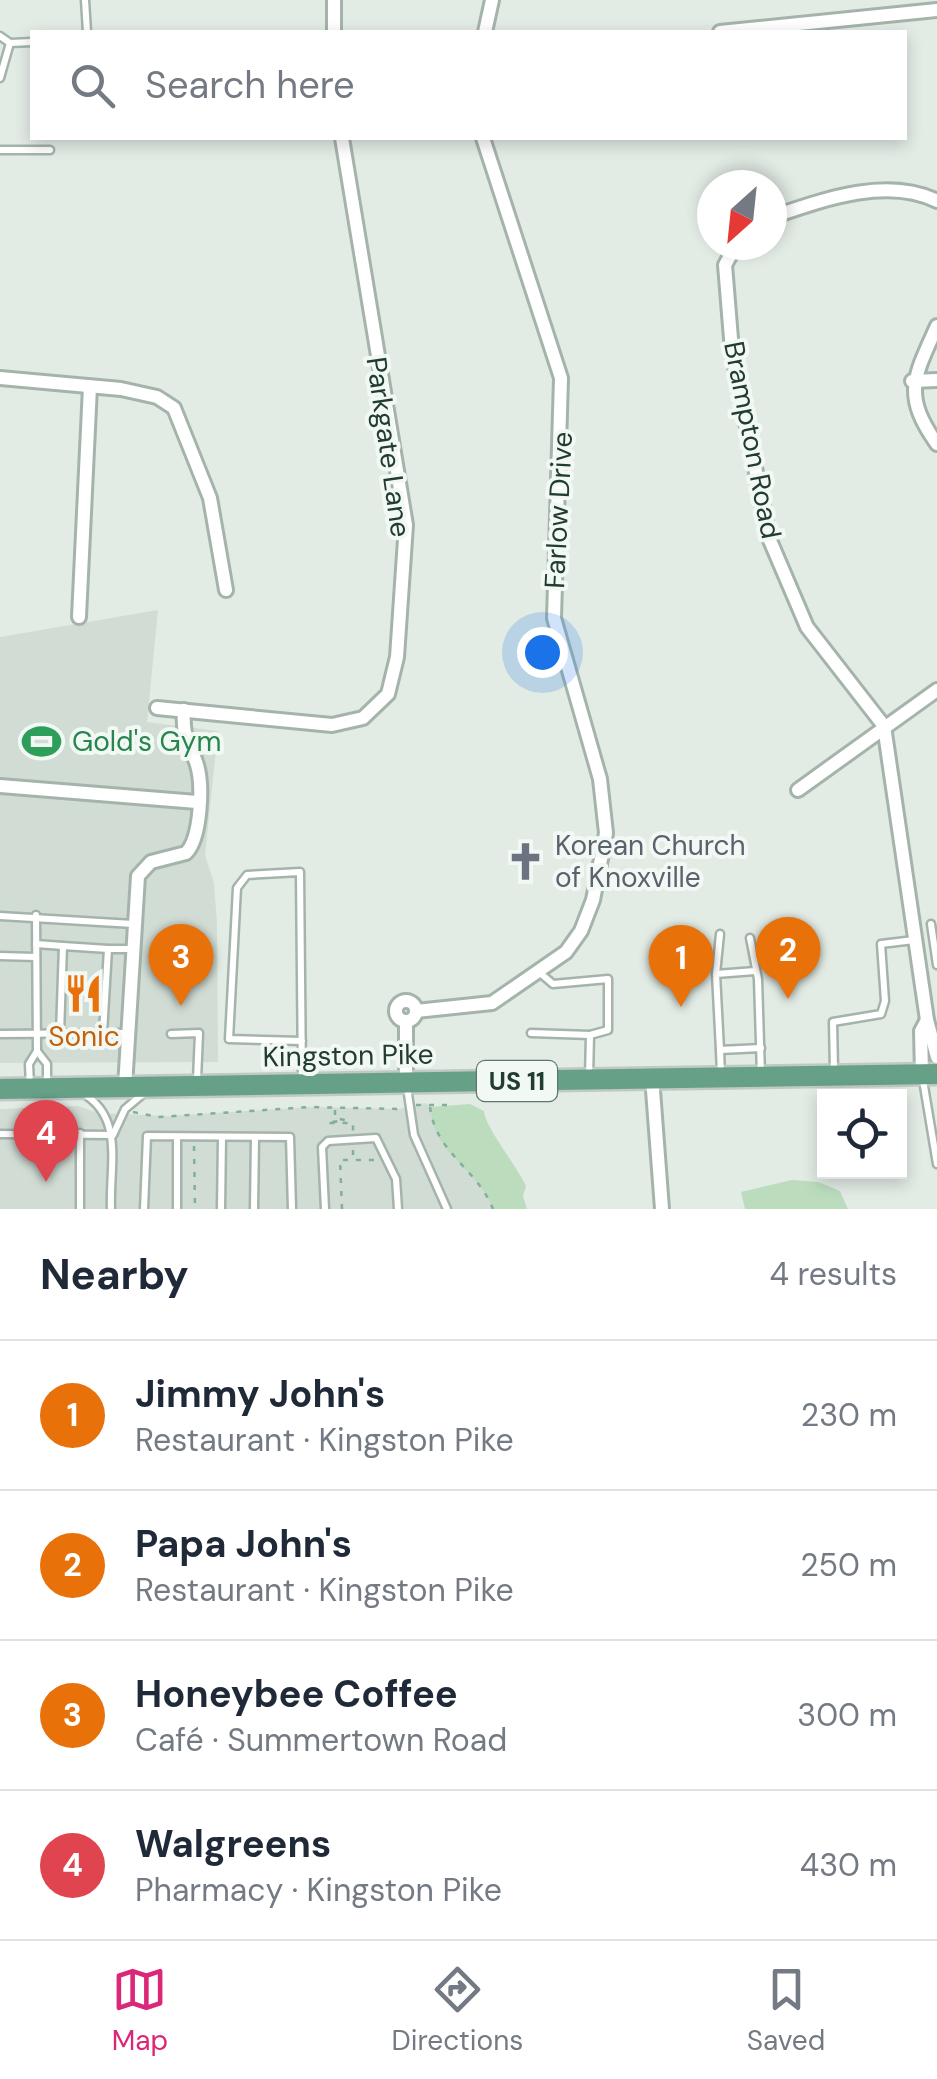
<!DOCTYPE html>
<meta charset="utf-8">
<style>
:root{--surface:#fff;--page:#f6f6f7;--text:#1f2937;--muted:#747a83;--line:#e0e1e3;--accent:#db2777}
body{margin:0;font-family:"DM Sans",sans-serif;background:var(--page);color:var(--text)}
.controls{position:absolute;right:30px;bottom:30px;display:grid;overflow:hidden;border-radius:0px;box-shadow:0 5px 15px #0003}
.controls button{width:90px;height:90px;display:grid;place-items:center;padding:0;border:0;border-bottom:2px solid var(--line);background:var(--surface);color:var(--text);font:50px sans-serif}
.compass{position:absolute;left:697px;top:170px;width:90px;height:90px;border-radius:50%;background:var(--surface);box-shadow:0 5px 15px #0003;rotate:207deg}
.you{position:absolute;left:542px;top:652px;width:35px;height:35px;margin:-25px;border:8px solid #fff;border-radius:50%;background:#1a73e8;box-shadow:0 0 0 15px #1a73e833}
.badge{display:grid;place-items:center;width:65px;height:65px;border-radius:50%;background:var(--accent);color:#fff;font-size:32px;font-weight:700}
.pin{position:absolute;translate:-50% -82px;filter:drop-shadow(0 2px 5px #0008)}
.pin::after{content:'';position:absolute;top:52px;width:35px;height:30px;background:inherit;clip-path:polygon(0 0,100% 0,50% 100%)}
.list{margin:0;padding:0;list-style:none}
h2{display:flex;justify-content:space-between;align-items:center;height:130px;margin:0;padding:0 40px;font-size:42px}
h2 small{font-size:32px;font-weight:400;color:var(--muted)}
.list li{display:grid;grid-template-columns:65px 1fr auto;gap:30px;align-items:center;box-sizing:border-box;height:150px;padding:0 40px;border-top:2px solid var(--line)}
.list b{display:block;font-size:38px;white-space:nowrap}
.list p{margin:0;font-size:32px;white-space:nowrap;color:var(--muted)}
.list em{font-size:32px;font-style:normal;color:var(--muted)}
.icon{flex:none;width:55px;height:55px;fill:none;stroke:currentColor;stroke-width:2;stroke-linecap:round;stroke-linejoin:round}
.map{position:relative;flex:none;width:937px;height:1209px;overflow:hidden}
.search{position:absolute;background:var(--surface);box-shadow:0 5px 15px #0003;left:30px;right:30px;top:30px;height:110px;display:flex;align-items:center;gap:25px;box-sizing:border-box;padding:0 35px;border-radius:0px;color:var(--muted);font-size:38px}
.sheet{height:730px;background:var(--surface)}
nav{display:flex;justify-content:space-around;align-items:center;box-sizing:border-box;height:140px;border-top:2px solid var(--line);background:var(--surface);font-size:28px;color:var(--muted)}
nav a{display:grid;justify-items:center;gap:5px}
nav .on{color:var(--accent)}
.map>svg:first-child{display:block}
.built{fill:#d0dcd4}
.green{fill:#bbddbd}
.lines{fill:none;stroke-linecap:round;stroke-linejoin:round}
.lane-casing{stroke:#a5b4ab;stroke-width:11}
.street-casing{stroke:#a5b4ab;stroke-width:18}
.primary-casing{stroke:#c1c9c5;stroke-width:25}
.path{stroke:#82af98;stroke-width:2.5;stroke-dasharray:5 8;stroke-linecap:butt}
.lane{stroke:#fff;stroke-width:6}
.street{stroke:#fff;stroke-width:12}
.primary{stroke:#66a187;stroke-width:20}
.labels{text-anchor:middle;stroke-width:8;stroke-linejoin:round;paint-order:stroke}
.shield{fill:#f2f8f4;stroke:#60756b;stroke-width:2.5}
.shield-label{font-size:25px;font-weight:bold;fill:#223d30}
.street-label{font-size:28px;fill:#223d30;stroke:#f2f8f4}
.leisure-label{font-size:28px;fill:#27864d;stroke:#f2f8f4;text-anchor:start}
.worship-label{font-size:28px;fill:#5b616d;stroke:#f2f8f4;text-anchor:start}
.food-label{font-size:28px;fill:#c56008;stroke:#f2f8f4}
</style>
<div class="map">
<svg width="937" height="1209" viewBox="0 0 937 1209">
<rect width="100%" height="100%" fill="#e2ece5"/>
<g class="built">
<path d="M 158,610 L 147,722 L 218,731 L 205,855 L 214,883 L 217,924 L 218,1062 L 0,1063 L 0,637 Z"/>
<path d="M 425,1103 L 431,1106 L 453,1157 L 484,1186 L 493,1209 L 0,1209 L 0,1109 L 78,1106 L 98,1113 L 168,1116 L 312,1107 L 399,1109 Z"/>
</g>
<g class="green">
<path d="M 470,1104 L 484,1111 C 485,1127 517,1166 526,1186 L 523,1196 L 527,1209 L 493,1209 C 479,1169 431,1153 431,1107 Z"/>
<path d="M 792,1180 L 818,1182 L 840,1191 L 848,1209 L 745,1209 L 741,1192 Z"/>
</g>
<g class="lines">
<defs>
<g id="lane">
<path d="M 85,0 L 87,32"/>
<path d="M 0,36 L 10,43 L 32,42"/>
<path d="M 0,78 L 10,43"/>
<path d="M 0,150 L 50,150"/>
<path d="M 0,916 L 133,924"/>
<path d="M 931,924 L 937,965"/>
<path d="M 750,938 L 758,979 L 761,1075"/>
<path d="M 36,944 L 63,946"/>
<path d="M 108,949 L 132,949"/>
<path d="M 0,956 L 36,957"/>
<path d="M 755,971 L 716,974 L 720,1050 L 761,1048"/>
<path d="M 540,973 L 553,984 L 608,979 L 608,1030 L 590,1035"/>
<path d="M 716,974 L 720,934"/>
<path d="M 60,1033 L 63,946 L 108,949 L 103,1033"/>
<path d="M 531,1033 L 590,1035 L 589,1078"/>
<path d="M 0,1034 L 127,1033"/>
<path d="M 171,1034 L 199,1033 L 197,1080"/>
<path d="M 720,1050 L 721,1075"/>
<path d="M 37,1051 L 47,1064 L 47,1086"/>
<path d="M 834,1070 L 833,1022 L 881,1014 L 885,1001 L 881,944 L 914,940"/>
<path d="M 923,1080 L 937,1164"/>
<path d="M 302,1081 L 300,872 L 247,875 L 237,888 L 229,1039 L 302,1041"/>
<path d="M 30,1086 L 29,1064 L 37,1051 L 36,915"/>
<path d="M 407,1087 L 414,1135 L 447,1209"/>
<path d="M 82,1093 C 125,1117 109,1167 111,1209"/>
<path d="M 0,1134 L 112,1135"/>
<path d="M 113,1135 L 125,1109 L 143,1094"/>
<path d="M 80,1209 L 80,1133"/>
<path d="M 144,1209 L 147,1136 L 290,1137 L 292,1209"/>
<path d="M 177,1209 L 177,1137"/>
<path d="M 221,1209 L 222,1137"/>
<path d="M 254,1209 L 255,1137"/>
<path d="M 325,1209 L 322,1147 L 328,1141 L 376,1138 L 396,1179 L 398,1209"/>
</g>
<g id="street">
<path d="M 334,0 L 334,32"/>
<path d="M 485,32 L 492,0"/>
<path d="M 720,32 L 937,10"/>
<path d="M 772,217 C 822,200 887,176 937,201"/>
<path d="M 736,245 L 725,265 L 732,351 L 769,538 L 807,627 L 884,726 L 927,1020 L 937,1057"/>
<path d="M 937,326 C 914,377 902,395 937,444"/>
<path d="M 0,378 L 121,389 L 157,397 L 174,408 L 210,498 L 226,590"/>
<path d="M 912,381 L 937,380"/>
<path d="M 79,617 L 90,387"/>
<path d="M 157,708 L 332,725 L 363,718 L 388,694 L 397,657 L 406,525 L 342,138"/>
<path d="M 0,786 L 197,802"/>
<path d="M 798,790 L 937,690"/>
<circle cx="406" cy="1011" r="10"/>
<path d="M 416,1011 L 492,1003 L 566,952 L 581,931 L 593,900 L 606,833 L 600,779 L 554,618 L 561,378 L 483,138"/>
<path d="M 406,1022 L 406,1080"/>
<path d="M 922,1074 L 921,1031 L 927,1020"/>
<path d="M 652,1077 L 662,1209"/>
<path d="M 125,1087 L 138,876 L 151,862 L 186,853 C 201,838 203,785 197,765 C 189,740 182,738 184,710"/>
</g>
<path id="primary" d="M 0,1089 L 937,1074"/>
</defs>
<use href="#lane" class="lane-casing"/>
<use href="#street" class="street-casing"/>
<use href="#primary" class="primary-casing"/>
<g class="path">
<path d="M 416,1105 L 449,1105"/>
<path d="M 430,1107 C 436,1154 477,1168 493,1209"/>
<path d="M 335,1110 L 335,1118 L 345,1120 L 327,1123 L 353,1123 L 353,1132"/>
<path d="M 133,1112 L 159,1117 L 310,1107 L 399,1109"/>
<path d="M 194,1146 L 195,1209"/>
<path d="M 353,1150 L 353,1160"/>
<path d="M 342,1209 L 340,1160 L 375,1160"/>
</g>
<use href="#lane" class="lane"/>
<use href="#street" class="street"/>
<use href="#primary" class="primary"/>
</g>
<defs>
<symbol id="stadium-bare" viewBox="-9 -9 18 18"><path d="M0-5a6.5 5 0 1 0 0 10a6.5 5 0 1 0 0-10ZM-3.5-1.8h7v3.6h-7Z" fill="#2e9e5b" stroke="#f2f8f4" stroke-width="2.5" paint-order="stroke"/></symbol>
<symbol id="church-bare" viewBox="-9 -9 18 18"><path d="M-1.2-6h2.4v3.5h3.3v2.4h-3.3V6h-2.4V-.1h-3.3v-2.4h3.3Z" fill="#6b7280" stroke="#f2f8f4" stroke-width="2.5" paint-order="stroke"/></symbol>
<symbol id="restaurant-bare" viewBox="-9 -9 18 18"><path d="M-5-6h1v4h1v-4h1v4h1v-4h1v5L-1.5 .5V6h-2V.5L-5-1ZM5-6V6H3V1.5H1.5Q1.5-4 5-6Z" fill="#e8710a" stroke="#f2f8f4" stroke-width="2.5" paint-order="stroke"/></symbol>
</defs>
<g fill-rule="evenodd">
<use href="#stadium-bare" x="14" y="714" width="55" height="55"/>
<use href="#church-bare" x="498" y="834" width="55" height="55"/>
<use href="#restaurant-bare" x="56" y="966" width="55" height="55"/>
</g>
<g class="labels">
<rect class="shield" x="477" y="1061" width="80" height="40" rx="8"/>
<g class="shield-label">
<text x="517" y="1090">US 11</text>
</g>
<g class="street-label">
<text transform="translate(753 440) rotate(79)" y="10">Brampton Road</text>
<text transform="translate(389 447) rotate(82)" y="10">Parkgate Lane</text>
<text transform="translate(558 510) rotate(-87)" y="10">Farlow Drive</text>
<text transform="translate(348 1055) rotate(-1)" y="10">Kingston Pike</text>
</g>
<g class="leisure-label">
<text x="72" y="751">Gold's Gym</text>
</g>
<g class="worship-label">
<text x="555" y="855">Korean Church<tspan x="555" dy="32">of Knoxville</tspan></text>
</g>
<g class="food-label">
<text x="84" y="1046">Sonic</text>
</g>
</g>
</svg>
<div class="controls">
<button><svg class="icon" aria-label="locate" viewBox="0 0 24 24"><circle cx="12" cy="12" r="6"/><path d="M12 2v4M12 18v4M2 12h4M18 12h4"/></svg></button>
</div>
<svg class="compass" viewBox="-18 -18 36 36"><path d="M0-13l5 13h-10z" fill="#e53935"/><path d="M0 13l5-13h-10z" fill="#747a83"/></svg>
<div class="you"></div>
<div class="pin badge" style="left:681px;top:1007px;background:#e8710a">1</div>
<div class="pin badge" style="left:788px;top:999px;background:#e8710a">2</div>
<div class="pin badge" style="left:181px;top:1006px;background:#e8710a">3</div>
<div class="pin badge" style="left:46px;top:1182px;background:#e0444e">4</div>
<div class="search"><svg class="icon" aria-label="search" viewBox="0 0 24 24"><circle cx="10" cy="10" r="6"/><path d="M15 15l6 6"/></svg>Search here</div>
</div>
<section class="sheet">
<h2>Nearby<small>4 results</small></h2>
<ul class="list">
<li><span class="badge" style="background:#e8710a">1</span><div><b>Jimmy John's</b><p>Restaurant · Kingston Pike</p></div><em>230 m</em></li>
<li><span class="badge" style="background:#e8710a">2</span><div><b>Papa John's</b><p>Restaurant · Kingston Pike</p></div><em>250 m</em></li>
<li><span class="badge" style="background:#e8710a">3</span><div><b>Honeybee Coffee</b><p>Café · Summertown Road</p></div><em>300 m</em></li>
<li><span class="badge" style="background:#e0444e">4</span><div><b>Walgreens</b><p>Pharmacy · Kingston Pike</p></div><em>430 m</em></li>
</ul>
</section>
<nav>
<a class="on"><svg class="icon" aria-label="map" viewBox="0 0 24 24"><path d="M3 6l6-2 6 2 6-2v14l-6 2-6-2-6 2zM9 4v14M15 6v14"/></svg>Map</a>
<a><svg class="icon" aria-label="directions" viewBox="0 0 24 24"><path d="M12 3l9 9-9 9-9-9zM9 14v-3h6M13 9l2 2-2 2"/></svg>Directions</a>
<a><svg class="icon" aria-label="saved" viewBox="0 0 24 24"><path d="M7 4h10v16l-5-4-5 4z"/></svg>Saved</a>
</nav>
